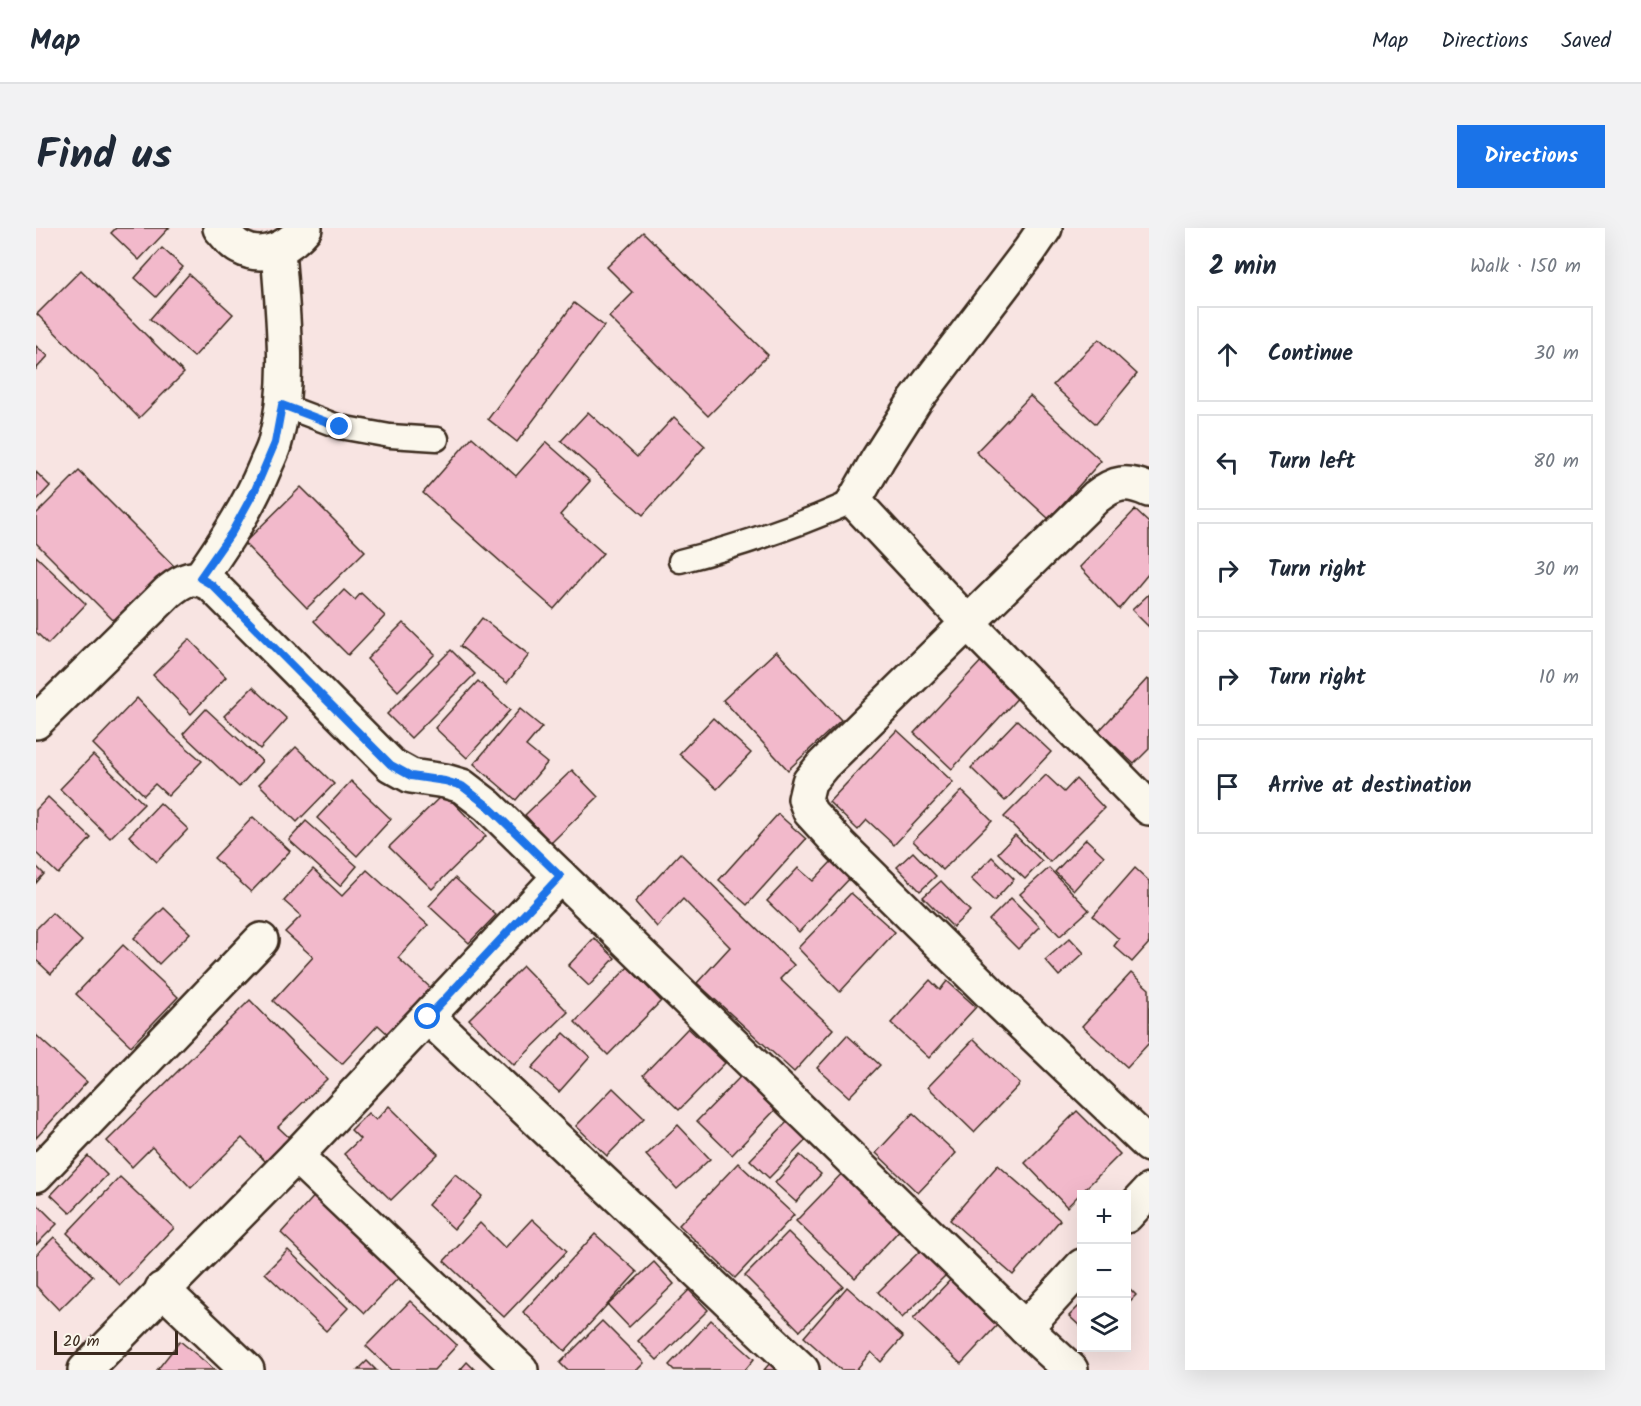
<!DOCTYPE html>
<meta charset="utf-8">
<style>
:root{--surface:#fff;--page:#f2f2f3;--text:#1f2937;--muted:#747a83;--line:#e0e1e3;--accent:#1a73e8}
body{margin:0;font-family:Kalam,sans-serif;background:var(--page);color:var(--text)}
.controls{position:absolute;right:18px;bottom:18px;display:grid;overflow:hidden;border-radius:0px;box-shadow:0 6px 24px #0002}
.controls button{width:54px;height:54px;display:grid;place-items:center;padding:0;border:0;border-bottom:2px solid var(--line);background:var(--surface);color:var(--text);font:30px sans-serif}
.scale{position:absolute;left:18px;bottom:15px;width:124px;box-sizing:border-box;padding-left:6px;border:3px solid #3b2a1e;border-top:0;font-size:16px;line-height:21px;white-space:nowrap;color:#3b2a1e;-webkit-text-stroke:4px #fbf7ec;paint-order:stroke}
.stop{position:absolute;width:18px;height:18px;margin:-14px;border:4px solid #1a73e8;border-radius:50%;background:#fff}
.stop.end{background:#1a73e8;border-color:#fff;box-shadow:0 2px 6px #0008}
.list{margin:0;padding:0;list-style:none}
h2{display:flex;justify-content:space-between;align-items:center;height:78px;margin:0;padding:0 24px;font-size:26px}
h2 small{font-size:20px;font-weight:400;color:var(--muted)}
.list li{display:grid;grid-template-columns:39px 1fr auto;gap:18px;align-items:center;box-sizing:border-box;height:96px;margin:0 12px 12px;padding:0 12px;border:2px solid var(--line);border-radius:0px}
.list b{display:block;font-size:22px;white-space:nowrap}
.list em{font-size:20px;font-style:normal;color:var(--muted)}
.icon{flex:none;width:33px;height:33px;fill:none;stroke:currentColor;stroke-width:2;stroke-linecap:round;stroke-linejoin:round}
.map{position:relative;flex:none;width:1113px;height:1142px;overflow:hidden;border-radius:0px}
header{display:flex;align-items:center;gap:36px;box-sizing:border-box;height:84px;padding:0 30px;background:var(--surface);border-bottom:2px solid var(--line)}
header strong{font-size:28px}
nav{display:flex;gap:33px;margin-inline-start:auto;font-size:21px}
.intro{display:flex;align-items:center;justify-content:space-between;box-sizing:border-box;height:144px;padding:0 36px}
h1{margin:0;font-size:42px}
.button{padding:15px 27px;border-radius:0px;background:var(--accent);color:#fff;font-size:21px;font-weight:700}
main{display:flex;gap:36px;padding:0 36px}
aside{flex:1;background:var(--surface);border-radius:0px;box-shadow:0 6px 24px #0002}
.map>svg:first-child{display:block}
.building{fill:#f2b9cb;stroke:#3b2a1e;stroke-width:1.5}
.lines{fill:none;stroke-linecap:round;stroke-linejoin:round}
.lane-casing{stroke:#3b2a1e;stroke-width:27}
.street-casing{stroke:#3b2a1e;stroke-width:38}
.lane{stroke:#fbf7ec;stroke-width:22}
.street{stroke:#fbf7ec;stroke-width:33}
.route{stroke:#1a73e8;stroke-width:8}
</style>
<header>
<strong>Map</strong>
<nav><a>Map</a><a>Directions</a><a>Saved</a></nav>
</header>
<div class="intro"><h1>Find us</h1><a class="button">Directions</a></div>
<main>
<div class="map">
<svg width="1113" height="1142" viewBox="0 0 1113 1142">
<rect width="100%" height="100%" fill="#f8e4e2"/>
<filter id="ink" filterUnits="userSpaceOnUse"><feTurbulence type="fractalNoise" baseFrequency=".0167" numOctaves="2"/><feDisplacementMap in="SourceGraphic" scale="12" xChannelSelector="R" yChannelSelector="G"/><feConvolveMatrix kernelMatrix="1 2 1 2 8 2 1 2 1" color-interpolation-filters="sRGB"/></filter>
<g filter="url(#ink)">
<g class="building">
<path d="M 80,0 L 133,0 L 103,32 L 75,5 Z"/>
<path d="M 607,4 L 732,127 L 672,188 L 573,89 L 597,65 L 571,39 Z"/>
<path d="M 126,20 L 147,39 L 120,69 L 99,50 Z"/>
<path d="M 45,42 L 148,145 L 103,190 L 1,86 Z"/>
<path d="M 153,46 L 197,86 L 158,129 L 114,91 Z"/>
<path d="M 538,75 L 568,98 L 481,214 L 452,191 Z"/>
<path d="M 1063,111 L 1101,146 L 1060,196 L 1017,157 Z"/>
<path d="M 0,118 L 12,128 L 0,141 Z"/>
<path d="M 994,168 L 1065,233 L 1013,291 L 940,224 Z"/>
<path d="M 552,184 L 601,229 L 638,189 L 669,218 L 607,287 L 525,213 Z"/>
<path d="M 436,209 L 480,248 L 510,214 L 554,253 L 524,287 L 567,325 L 518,381 L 387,265 Z"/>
<path d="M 43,243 L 140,340 L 82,397 L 0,315 L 0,286 Z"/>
<path d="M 0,244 L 14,258 L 0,273 Z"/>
<path d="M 265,259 L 329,323 L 271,380 L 208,315 Z"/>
<path d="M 1099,282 L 1113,295 L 1113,345 L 1083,381 L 1044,339 Z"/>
<path d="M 0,328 L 50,376 L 12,416 L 0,404 Z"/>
<path d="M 308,362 L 319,372 L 325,365 L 349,388 L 312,427 L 278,393 Z"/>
<path d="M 1113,366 L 1113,399 L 1096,382 Z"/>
<path d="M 446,390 L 493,427 L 471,455 L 424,418 Z"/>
<path d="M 367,395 L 399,426 L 362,463 L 331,431 Z"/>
<path d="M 153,411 L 190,449 L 155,486 L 117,447 Z"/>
<path d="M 415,422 L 439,446 L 375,510 L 351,486 Z"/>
<path d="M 740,423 L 805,492 L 752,542 L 687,472 Z"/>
<path d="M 949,429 L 987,464 L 916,541 L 878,505 Z"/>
<path d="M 1111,451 L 1113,452 L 1113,521 L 1098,536 L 1063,503 Z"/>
<path d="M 442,453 L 474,482 L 431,530 L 399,500 Z"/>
<path d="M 217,459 L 251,491 L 224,521 L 188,488 Z"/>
<path d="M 101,470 L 136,507 L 166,533 L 132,568 L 119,556 L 108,567 L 57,516 Z"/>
<path d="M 170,481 L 226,533 L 203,559 L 147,506 Z"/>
<path d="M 484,481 L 506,499 L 490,518 L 511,535 L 480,572 L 438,536 Z"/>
<path d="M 677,490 L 715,525 L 681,561 L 643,526 Z"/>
<path d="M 981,492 L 1015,524 L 969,573 L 935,540 Z"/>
<path d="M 861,502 L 917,554 L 858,617 L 831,592 L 822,602 L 793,574 Z"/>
<path d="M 260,519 L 298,556 L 261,594 L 223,556 Z"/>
<path d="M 57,527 L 108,576 L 74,610 L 24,561 Z"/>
<path d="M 536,542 L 562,569 L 515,615 L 489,587 Z"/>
<path d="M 1010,547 L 1028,564 L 1040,551 L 1068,580 L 1014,634 L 968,589 Z"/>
<path d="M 315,553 L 355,591 L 321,628 L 281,590 Z"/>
<path d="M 926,563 L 956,593 L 907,642 L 877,613 Z"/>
<path d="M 408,565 L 450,608 L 396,661 L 353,619 Z"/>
<path d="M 12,569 L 55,610 L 22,646 L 0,625 L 0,582 Z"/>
<path d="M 124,575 L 152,601 L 121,634 L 93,608 Z"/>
<path d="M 742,586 L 770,611 L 711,677 L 683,652 Z"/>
<path d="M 217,589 L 254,623 L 215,664 L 178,630 Z"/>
<path d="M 270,593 L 321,638 L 304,658 L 253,612 Z"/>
<path d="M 979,607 L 1006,633 L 989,651 L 962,625 Z"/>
<path d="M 1050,611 L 1068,628 L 1038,662 L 1019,644 Z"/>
<path d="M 877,624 L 900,648 L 884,663 L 861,639 Z"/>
<path d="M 644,625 L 758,737 L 744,751 L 797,801 L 758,844 L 661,755 L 694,719 L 647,671 L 621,699 L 599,674 Z"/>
<path d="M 956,629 L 978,651 L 958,673 L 935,651 Z"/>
<path d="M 797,632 L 815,649 L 763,704 L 731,673 L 762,640 L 777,653 Z"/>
<path d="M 0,638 L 8,646 L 0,655 Z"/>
<path d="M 1013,640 L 1053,682 L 1024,708 L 984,666 Z"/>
<path d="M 1099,640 L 1113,653 L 1113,715 L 1096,734 L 1078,718 L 1083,711 L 1057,688 Z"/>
<path d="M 277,641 L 306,668 L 331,642 L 392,697 L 362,730 L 397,762 L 355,809 L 342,797 L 306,836 L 237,773 L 277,729 L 249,704 L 265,688 L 248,673 Z"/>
<path d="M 419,650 L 460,687 L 433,715 L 393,678 Z"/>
<path d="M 905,653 L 934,683 L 917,699 L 887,669 Z"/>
<path d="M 815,665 L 859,704 L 804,764 L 762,720 Z"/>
<path d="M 975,670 L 1004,699 L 982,721 L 953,692 Z"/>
<path d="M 128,680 L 154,705 L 123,736 L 98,710 Z"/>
<path d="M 16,685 L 46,713 L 15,746 L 0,732 L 0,701 Z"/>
<path d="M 558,710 L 579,730 L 553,758 L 532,738 Z"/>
<path d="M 1034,710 L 1048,725 L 1023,748 L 1009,732 Z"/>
<path d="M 87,717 L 142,769 L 95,818 L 40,766 Z"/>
<path d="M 487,738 L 532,784 L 478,837 L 433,791 Z"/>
<path d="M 592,739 L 625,773 L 572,827 L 539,794 Z"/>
<path d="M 1095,745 L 1113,761 L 1113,815 L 1091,839 L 1046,798 Z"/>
<path d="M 894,752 L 904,762 L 911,753 L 940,779 L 893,830 L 855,795 Z"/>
<path d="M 214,772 L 291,851 L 242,899 L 262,918 L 238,942 L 206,910 L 155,960 L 116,919 L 96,939 L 71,913 Z"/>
<path d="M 652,800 L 689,835 L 643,882 L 607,847 Z"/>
<path d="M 528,805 L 554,829 L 523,864 L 496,840 Z"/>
<path d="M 0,807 L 51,854 L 0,910 Z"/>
<path d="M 811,807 L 844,837 L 813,869 L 781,840 Z"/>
<path d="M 938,811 L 984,856 L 938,904 L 892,859 Z"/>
<path d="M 705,848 L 739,882 L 696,927 L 661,893 Z"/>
<path d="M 577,860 L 608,890 L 571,928 L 540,898 Z"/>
<path d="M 353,878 L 402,926 L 355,972 L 308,926 L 324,911 L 315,902 L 332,885 L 340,892 Z"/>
<path d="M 1041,883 L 1084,926 L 1031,979 L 989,935 Z"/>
<path d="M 877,885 L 920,925 L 882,965 L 840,925 Z"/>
<path d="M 754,891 L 773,909 L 733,950 L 714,932 Z"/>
<path d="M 642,897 L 674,931 L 641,961 L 610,927 Z"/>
<path d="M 764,927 L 785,946 L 760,974 L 739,955 Z"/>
<path d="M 52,928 L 71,947 L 34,985 L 15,967 Z"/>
<path d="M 702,935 L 758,987 L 699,1050 L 643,997 Z"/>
<path d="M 962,937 L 1024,992 L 977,1047 L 914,992 Z"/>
<path d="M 813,938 L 871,994 L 819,1050 L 760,993 Z"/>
<path d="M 419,946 L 446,968 L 418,1001 L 392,977 Z"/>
<path d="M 84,949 L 138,1000 L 84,1057 L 31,1005 Z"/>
<path d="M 282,964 L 367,1045 L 329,1085 L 245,1005 Z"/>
<path d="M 1,976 L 21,996 L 0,1017 L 0,978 Z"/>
<path d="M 496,991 L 531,1023 L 468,1089 L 408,1033 L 444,995 L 469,1020 Z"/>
<path d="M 752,1004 L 807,1058 L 764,1103 L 709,1048 Z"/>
<path d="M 559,1006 L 601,1044 L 529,1123 L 487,1084 Z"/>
<path d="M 18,1009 L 57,1048 L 23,1082 L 0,1058 L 0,1027 Z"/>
<path d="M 252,1022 L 312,1080 L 290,1103 L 229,1045 Z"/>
<path d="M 885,1022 L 910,1047 L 866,1090 L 842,1064 Z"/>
<path d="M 618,1034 L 638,1056 L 593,1099 L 572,1077 Z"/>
<path d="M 918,1048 L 966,1092 L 925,1136 L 877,1091 Z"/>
<path d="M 1090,1057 L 1100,1067 L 1090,1077 Z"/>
<path d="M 811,1059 L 867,1109 L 845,1134 L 835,1124 L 820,1142 L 805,1142 L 768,1109 Z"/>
<path d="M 653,1062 L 672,1082 L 621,1132 L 602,1113 Z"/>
<path d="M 374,1073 L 421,1117 L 398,1142 L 355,1142 L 330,1118 Z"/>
<path d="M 1046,1075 L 1046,1100 L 1033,1088 Z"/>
<path d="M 675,1092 L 718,1131 L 709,1142 L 638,1142 L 633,1137 Z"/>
<path d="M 566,1093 L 608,1135 L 601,1142 L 531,1142 L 524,1135 Z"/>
<path d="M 144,1113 L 179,1142 L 121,1142 Z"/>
<path d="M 331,1133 L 340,1142 L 322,1142 Z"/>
<path d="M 431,1134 L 439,1142 L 424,1142 Z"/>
<path d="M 734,1135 L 741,1142 L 728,1142 Z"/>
</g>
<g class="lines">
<defs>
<g id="lane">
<path d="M 246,177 L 304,199 L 354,208 L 401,211"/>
<path d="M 644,333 C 704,318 761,298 818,273"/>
</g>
<g id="street">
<path d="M 184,0 C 190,6 197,17 205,20 C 228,33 254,18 269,0"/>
<path d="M 1009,0 L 994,22 L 879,173 L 842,231 L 818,273 L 932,395 L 1113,580"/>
<path d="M 1113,262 C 1090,252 1079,254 1060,269 L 787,537 L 773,554 L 769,571 L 774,584 L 805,618 L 960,771 L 1113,917"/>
<path d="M 164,350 C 189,314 212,280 229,239 C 232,231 237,223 239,214 C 256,152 246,84 242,21"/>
<path d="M 0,494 L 132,364 C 148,351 157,346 176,357 L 355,537 L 375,548 L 409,553 L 426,558 L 452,578 L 989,1100 L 1035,1142"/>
<path d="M 392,789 L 766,1142"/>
<path d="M 260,928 L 485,1142"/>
<path d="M 0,947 L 225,712"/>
<path d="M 1090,988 L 1113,963"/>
<path d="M 126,1061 L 211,1142"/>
<path d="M 989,1100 L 1046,1038"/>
<path d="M 49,1142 L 260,928 L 524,648"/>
</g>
</defs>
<use href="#lane" class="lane-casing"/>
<use href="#street" class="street-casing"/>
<use href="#lane" class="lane"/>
<use href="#street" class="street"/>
</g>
</g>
<g class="lines" filter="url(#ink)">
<path class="route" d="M 304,199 L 246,177 L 239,215 L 219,262 L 196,304 L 164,350 L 176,357 L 355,537 L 375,548 L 409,553 L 426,558 L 452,578 L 524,648 L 392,789"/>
</g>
</svg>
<div class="controls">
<button>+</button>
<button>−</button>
<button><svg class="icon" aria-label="layers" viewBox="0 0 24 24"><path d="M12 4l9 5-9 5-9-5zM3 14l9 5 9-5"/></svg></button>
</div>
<div class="scale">20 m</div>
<div class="stop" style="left:392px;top:789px"></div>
<div class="stop end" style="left:304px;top:199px"></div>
</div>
<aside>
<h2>2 min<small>Walk · 150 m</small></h2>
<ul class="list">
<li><svg class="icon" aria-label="ahead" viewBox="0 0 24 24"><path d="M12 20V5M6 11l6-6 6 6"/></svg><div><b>Continue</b></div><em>30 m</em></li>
<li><svg class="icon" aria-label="left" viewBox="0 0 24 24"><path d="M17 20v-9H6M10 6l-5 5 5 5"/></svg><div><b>Turn left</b></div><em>80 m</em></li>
<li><svg class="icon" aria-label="right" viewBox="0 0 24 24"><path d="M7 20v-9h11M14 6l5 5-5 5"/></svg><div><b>Turn right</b></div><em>30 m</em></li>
<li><svg class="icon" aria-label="right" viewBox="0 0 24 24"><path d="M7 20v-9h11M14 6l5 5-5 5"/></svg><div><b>Turn right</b></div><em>10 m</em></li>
<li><svg class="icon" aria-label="arrive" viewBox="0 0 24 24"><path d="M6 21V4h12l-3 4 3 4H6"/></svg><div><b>Arrive at destination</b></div></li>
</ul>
</aside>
</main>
